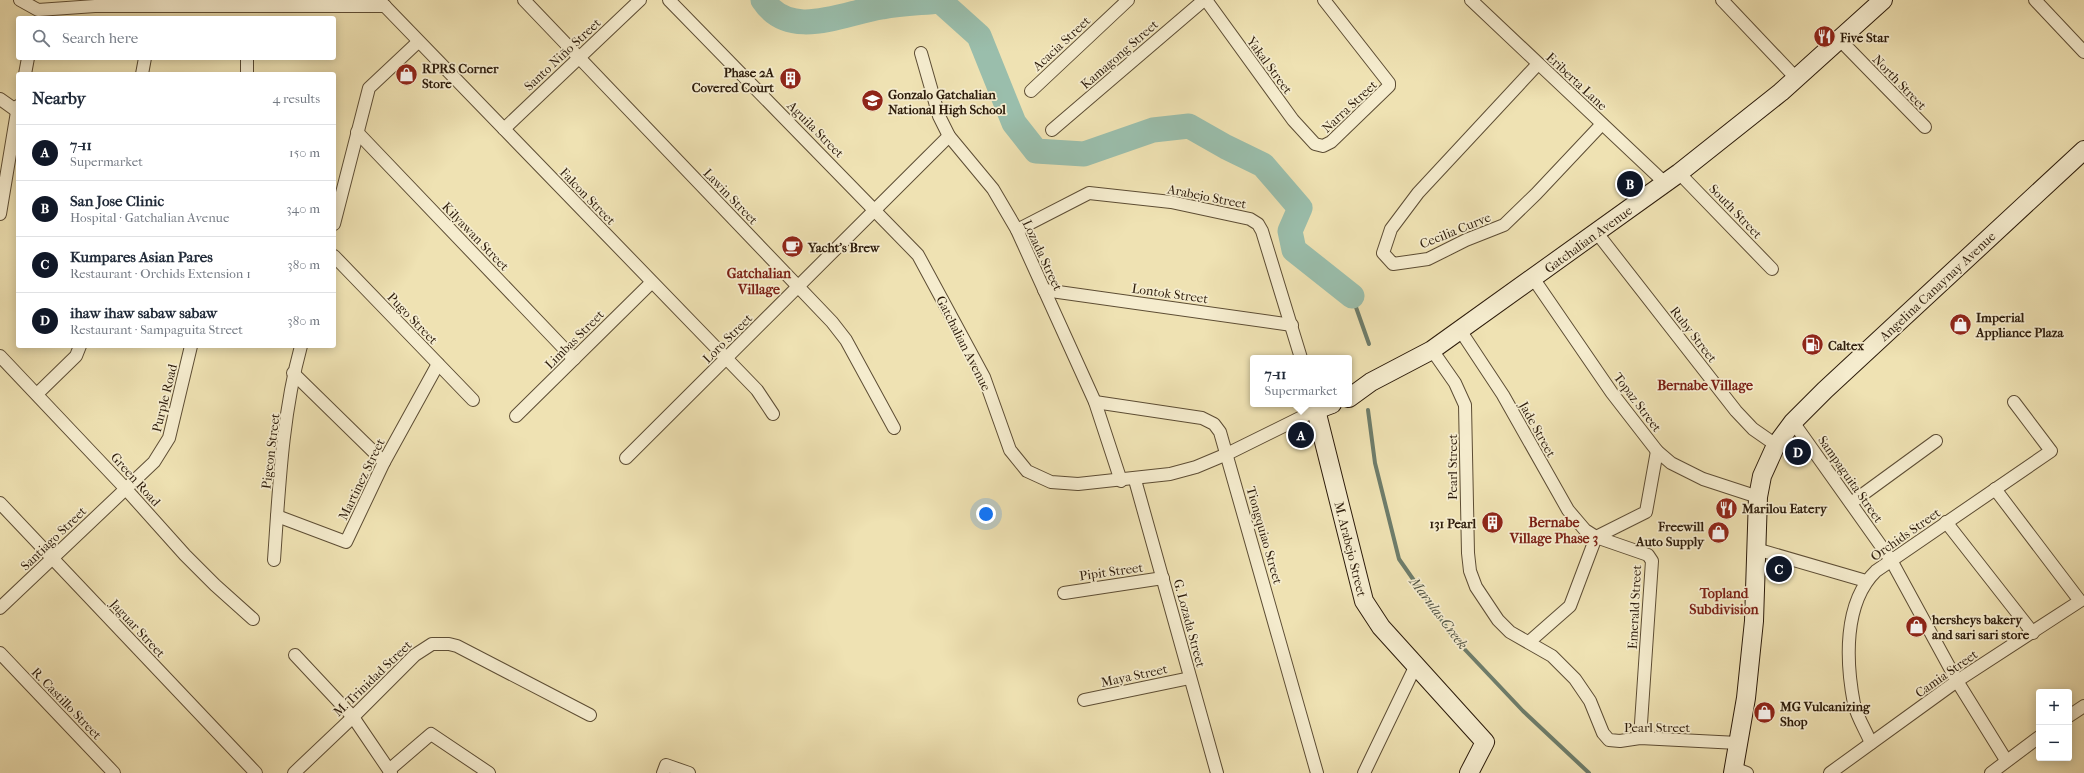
<!DOCTYPE html>
<meta charset="utf-8">
<style>
:root{--surface:#fff;--page:#f6f6f7;--text:#1f2937;--muted:#747a83;--line:#e0e1e3;--accent:#111827}
body{margin:0;font-family:"IM FELL French Canon",serif;background:var(--page);color:var(--text)}
.controls{position:absolute;right:12px;bottom:12px;display:grid;overflow:hidden;border-radius:4px;box-shadow:0 2px 10px #0003}
.controls button{width:36px;height:36px;display:grid;place-items:center;padding:0;border:0;border-bottom:1px solid var(--line);background:var(--surface);color:var(--text);font:20px sans-serif}
.you{position:absolute;left:986px;top:514px;width:14px;height:14px;margin:-10px;border:3px solid #fff;border-radius:50%;background:#1a73e8;box-shadow:0 0 0 6px #1a73e833}
.badge{display:grid;place-items:center;width:26px;height:26px;border-radius:50%;background:var(--accent);color:#fff;font-size:13px;font-weight:700}
.pin{position:absolute;translate:-50% -50%;border:2px solid #fff;box-shadow:0 1px 4px #0006}
.popup{position:absolute;left:1250px;top:355px;width:102px;height:52px;box-sizing:border-box;display:grid;place-content:center;border-radius:4px;background:var(--surface);filter:drop-shadow(0 1px 3px #0005);font-size:13px;white-space:nowrap;color:var(--muted)}
.popup b{font-size:15px;color:var(--text)}
.popup::after{content:'';position:absolute;left:50%;top:100%;margin-left:-8px;border:8px solid transparent;border-top-color:var(--surface)}
.list{margin:0;padding:0;list-style:none}
h2{display:flex;justify-content:space-between;align-items:center;height:52px;margin:0;padding:0 16px;font-size:17px}
h2 small{font-size:13px;font-weight:400;color:var(--muted)}
.list li{display:grid;grid-template-columns:26px 1fr auto;gap:12px;align-items:center;box-sizing:border-box;height:56px;padding:0 16px;border-top:1px solid var(--line)}
.list b{display:block;font-size:15px;white-space:nowrap}
.list p{margin:0;font-size:13px;white-space:nowrap;color:var(--muted)}
.list em{font-size:13px;font-style:normal;color:var(--muted)}
.icon{flex:none;width:22px;height:22px;fill:none;stroke:currentColor;stroke-width:2;stroke-linecap:round;stroke-linejoin:round}
.map{position:relative;flex:none;width:2084px;height:773px;overflow:hidden}
.search{position:absolute;background:var(--surface);box-shadow:0 2px 10px #0003;left:16px;top:16px;width:320px;height:44px;display:flex;align-items:center;gap:10px;box-sizing:border-box;padding:0 14px;border-radius:4px;color:var(--muted);font-size:15px}
.panel{position:absolute;background:var(--surface);box-shadow:0 2px 10px #0003;left:16px;top:72px;width:320px;height:276px;border-radius:4px}
.map>svg:first-child{display:block}
.lines{fill:none;stroke-linecap:round;stroke-linejoin:round}
.stream{stroke:#6e7d6b;stroke-width:4}
.river{stroke:#9abeac;stroke-width:25}
.street-casing{stroke:#5d4d34;stroke-width:14}
.secondary-casing{stroke:#2c1b0a;stroke-width:20}
.street{stroke:#f5ecce;stroke-width:12}
.secondary{stroke:#f5ecce;stroke-width:18}
.labels{text-anchor:middle;stroke-width:3.5;stroke-linejoin:round;paint-order:stroke}
.poi-label{font-size:13px;font-weight:bold;fill:#2c1b0a;stroke:#f5ecce;text-anchor:start}
.street-label{font-size:13px;fill:#2c1b0a;stroke:#f5ecce}
.neighbourhood-label{font-size:14px;font-weight:bold;fill:#7a1f14;stroke:#f5ecce}
.water-label{font-size:14px;font-style:italic;fill:#525443;stroke:#f5ecce}
</style>
<div class="map">
<svg width="2084" height="773" viewBox="0 0 2084 773">
<rect width="100%" height="100%" fill="#efe2b3"/>
<filter id="stains"><feTurbulence type="fractalNoise" baseFrequency=".005" numOctaves="4"/><feColorMatrix values="0 0 0 0 .2 0 0 0 0 .09 0 0 0 0 .02 0 0 0 .5 -.17"/></filter>
<radialGradient id="worn" r=".72"><stop offset=".6" stop-color="#630" stop-opacity="0"/><stop offset="1" stop-color="#630" stop-opacity=".3"/></radialGradient>
<g class="lines">
<g class="stream">
<path d="M 1352,296 L 1369,344"/>
<path d="M 1368,410 L 1375,463 L 1399,559 L 1454,638 L 1523,711 L 1589,773"/>
</g>
<path class="river" d="M 763,0 C 790,41 843,13 882,7 C 901,3 921,3 940,1 L 979,36 L 1014,123 L 1036,151 L 1084,154 L 1153,130 L 1189,126 L 1226,147 L 1263,165 L 1300,208 L 1290,231 L 1294,250 L 1352,296"/>
<defs>
<g id="street">
<path d="M 20,0 L 38,10 L 95,6 L 385,6"/>
<path d="M 379,0 L 757,390 L 773,414"/>
<path d="M 524,0 L 832,322 L 846,340 L 894,428"/>
<path d="M 669,0 L 918,255 L 984,377 L 1010,450 L 1027,471 L 1051,482 L 1078,484 L 1170,474 L 1196,467 L 1227,454 L 1316,410 L 1315,404"/>
<path d="M 1206,0 L 1293,120 L 1315,144 L 1323,146 L 1331,142 L 1389,86 L 1389,83 L 1324,0"/>
<path d="M 1471,0 L 1665,183"/>
<path d="M 1722,0 L 1796,78"/>
<path d="M 2035,0 L 2084,52"/>
<path d="M 1839,39 L 1925,127"/>
<path d="M 921,53 L 939,116 L 949,136 L 993,189 L 1017,230 L 1095,402 L 1121,481"/>
<path d="M 1538,64 L 1418,193 L 1391,229 L 1383,253 L 1393,264 L 1428,259 L 1466,240 L 1504,225 L 1536,194 L 1602,124"/>
<path d="M 25,74 L 28,58"/>
<path d="M 142,74 L 145,58"/>
<path d="M 247,74 L 247,58"/>
<path d="M 1031,91 L 1128,0"/>
<path d="M 0,99 L 17,111"/>
<path d="M 504,129 L 640,0"/>
<path d="M 1052,130 L 1204,0"/>
<path d="M 357,132 L 574,359"/>
<path d="M 1679,173 L 1772,269"/>
<path d="M 0,214 L 18,106"/>
<path d="M 334,224 L 369,88 L 418,42"/>
<path d="M 1017,230 L 1089,193 L 1171,202 L 1250,219 L 1258,224 L 1262,231 L 1301,358"/>
<path d="M 1597,233 L 1736,411 L 1753,429 L 1776,445"/>
<path d="M 334,256 L 473,400"/>
<path d="M 1533,278 L 1612,393 L 1657,451 L 1671,463 L 1703,479 L 1758,497"/>
<path d="M 1044,290 L 1292,325"/>
<path d="M 1460,330 L 1503,395 L 1568,510 L 1585,530 L 1596,537 L 1648,555 L 1652,561 L 1640,738"/>
<path d="M 1432,350 L 1455,383 L 1465,405 L 1468,553 L 1470,571 L 1476,587 L 1498,620 L 1510,632 L 1552,656 L 1575,679 L 1590,701 L 1603,733 L 1609,740 L 1620,741 L 1640,738 L 1738,743"/>
<path d="M 0,356 L 125,488 L 185,555 L 215,585 L 253,619"/>
<path d="M 293,373 L 384,462"/>
<path d="M 37,394 L 76,356 L 80,346"/>
<path d="M 1095,402 L 1202,418 L 1214,424 L 1220,432 L 1317,773"/>
<path d="M 516,416 L 651,283"/>
<path d="M 1793,422 L 1891,560 L 1957,681 L 2006,760"/>
<path d="M 626,458 L 949,136"/>
<path d="M 1135,480 L 1217,773"/>
<path d="M 0,503 L 256,773"/>
<path d="M 1851,503 L 1936,441"/>
<path d="M 277,516 L 346,542 L 384,462 L 438,364"/>
<path d="M 1946,522 L 2033,633"/>
<path d="M 1596,537 L 1646,512 L 1657,451"/>
<path d="M 1756,549 L 1866,581"/>
<path d="M 274,560 C 279,489 282,415 301,346"/>
<path d="M 1064,593 L 1163,578"/>
<path d="M 0,608 L 154,462 L 169,438 L 191,346"/>
<path d="M 1529,642 L 1570,606 L 1596,537"/>
<path d="M 0,653 L 114,773"/>
<path d="M 295,655 L 353,717 L 391,773"/>
<path d="M 1084,700 L 1190,678"/>
<path d="M 2069,716 L 2084,706"/>
<path d="M 1871,743 C 1866,731 1857,717 1854,704 C 1846,662 1843,603 1876,571 L 2051,451 L 2014,402"/>
<path d="M 1734,768 L 1747,773"/>
<path d="M 389,770 L 431,734 L 489,773"/>
<path d="M 294,773 L 353,717 L 415,655 L 432,644 L 449,644 L 457,646 L 590,715"/>
<path d="M 663,773 L 666,765 L 689,773"/>
<path d="M 1364,773 L 1416,665"/>
<path d="M 1830,773 L 1957,681 L 2080,601 L 1995,489"/>
<path d="M 1991,773 L 2039,737"/>
</g>
<g id="secondary">
<path d="M 1349,398 L 1371,382 L 1432,350 L 1679,173 L 1781,92 L 1883,0"/>
<path d="M 1316,410 L 1364,601 L 1381,627 L 1485,742 L 1469,773"/>
<path d="M 1316,410 L 1332,404"/>
<path d="M 1733,773 L 1746,698 L 1754,621 L 1758,497 L 1762,476 L 1776,445 L 1793,422 L 1825,390 L 2084,150"/>
</g>
</defs>
<use href="#street" class="street-casing"/>
<use href="#secondary" class="secondary-casing"/>
<use href="#street" class="street"/>
<use href="#secondary" class="secondary"/>
</g>
<defs>
<symbol id="restaurant-disc" viewBox="-11 -11 22 22"><circle r="9.5" fill="#8f2418" stroke="#f5ecce"/><path d="M-5-6h1v4h1v-4h1v4h1v-4h1v5L-1.5 .5V6h-2V.5L-5-1ZM5-6V6H3V1.5H1.5Q1.5-4 5-6Z" fill="#fff"/></symbol>
<symbol id="shop-disc" viewBox="-11 -11 22 22"><circle r="9.5" fill="#8f2418" stroke="#f5ecce"/><path d="M-5-2.5h2.3a2.7 3.5 0 0 1 5.4 0H5L5.5 6h-11ZM-1.5-2.5h3a1.5 2.3 0 0 0-3 0Z" fill="#fff"/></symbol>
<symbol id="building-disc" viewBox="-11 -11 22 22"><circle r="9.5" fill="#8f2418" stroke="#f5ecce"/><path d="M-4-6H4V6H1V3H-1V6H-4ZM-2.5-4.3h1.7v1.8h-1.7ZM.8-4.3h1.7v1.8H.8ZM-2.5-1h1.7V.8h-1.7ZM.8-1h1.7V.8H.8Z" fill="#fff"/></symbol>
<symbol id="school-disc" viewBox="-11 -11 22 22"><circle r="9.5" fill="#8f2418" stroke="#f5ecce"/><path d="M0-5L7-2L0 1L-7-2ZM-4 1L0 2.5L4 1V4Q0 6-4 4Z" fill="#fff"/></symbol>
<symbol id="cafe-disc" viewBox="-11 -11 22 22"><circle r="9.5" fill="#8f2418" stroke="#f5ecce"/><path d="M-5.5-4.5H6V0H3Q3 3.5 0 3.5H-2.5Q-5.5 3.5-5.5 0ZM3-3.2v2h1.7v-2ZM-6 4.5H4V6H-6Z" fill="#fff"/></symbol>
<symbol id="fuel-disc" viewBox="-11 -11 22 22"><circle r="9.5" fill="#8f2418" stroke="#f5ecce"/><path d="M-5.5-6h7V0h2V4h1.3V-2.5L3-4.5l.8-.8L6-3V5H2.5V1h-1V6h-7ZM-4.2-4.7v3.2H.2V-4.7Z" fill="#fff"/></symbol>
</defs>
<g fill-rule="evenodd">
<use href="#restaurant-disc" x="1812" y="24" width="25" height="25"/>
<use href="#shop-disc" x="394" y="62" width="25" height="25"/>
<use href="#building-disc" x="778" y="66" width="25" height="25"/>
<use href="#school-disc" x="860" y="88" width="25" height="25"/>
<use href="#cafe-disc" x="780" y="234" width="25" height="25"/>
<use href="#shop-disc" x="1948" y="312" width="25" height="25"/>
<use href="#fuel-disc" x="1800" y="332" width="25" height="25"/>
<use href="#restaurant-disc" x="1714" y="496" width="25" height="25"/>
<use href="#building-disc" x="1480" y="510" width="25" height="25"/>
<use href="#shop-disc" x="1706" y="520" width="25" height="25"/>
<use href="#shop-disc" x="1904" y="614" width="25" height="25"/>
<use href="#shop-disc" x="1752" y="700" width="25" height="25"/>
</g>
<g class="labels">
<g class="poi-label">
<text x="1840" y="42">Five Star</text>
<text x="422" y="73">RPRS Corner<tspan x="422" dy="15">Store</tspan></text>
<text x="774" y="77" text-anchor="end">Phase 2A<tspan x="774" dy="15">Covered Court</tspan></text>
<text x="888" y="99">Gonzalo Gatchalian<tspan x="888" dy="15">National High School</tspan></text>
<text x="808" y="252">Yacht’s Brew</text>
<text x="1976" y="322">Imperial<tspan x="1976" dy="15">Appliance Plaza</tspan></text>
<text x="1828" y="350">Caltex</text>
<text x="1742" y="513">Marilou Eatery</text>
<text x="1476" y="528" text-anchor="end">131 Pearl</text>
<text x="1704" y="531" text-anchor="end">Freewill<tspan x="1704" dy="15">Auto Supply</tspan></text>
<text x="1932" y="624">hersheys bakery<tspan x="1932" dy="15">and sari sari store</tspan></text>
<text x="1780" y="711">MG Vulcanizing<tspan x="1780" dy="15">Shop</tspan></text>
</g>
<g class="street-label">
<text transform="translate(1061 43) rotate(-43)" y="5">Acacia Street</text>
<text transform="translate(562 54) rotate(-43)" y="5">Santo Niño Street</text>
<text transform="translate(1119 54) rotate(-41)" y="5">Kamagong Street</text>
<text transform="translate(1270 65) rotate(54)" y="5">Yakal Street</text>
<text transform="translate(1577 81) rotate(43)" y="5">Eriberta Lane</text>
<text transform="translate(1900 82) rotate(46)" y="5">North Street</text>
<text transform="translate(1349 106) rotate(-43)" y="5">Narra Street</text>
<text transform="translate(816 129) rotate(45)" y="5">Aguila Street</text>
<text transform="translate(588 196) rotate(46)" y="5">Falcon Street</text>
<text transform="translate(731 196) rotate(46)" y="5">Lawin Street</text>
<text transform="translate(1207 196) rotate(11)" y="5">Arabejo Street</text>
<text transform="translate(1736 211) rotate(46)" y="5">South Street</text>
<text transform="translate(1455 230) rotate(-22)" y="5">Cecilia Curve</text>
<text transform="translate(476 236) rotate(46)" y="5">Kilyawan Street</text>
<text transform="translate(1588 239) rotate(-36)" y="5">Gatchalian Avenue</text>
<text transform="translate(1043 255) rotate(65)" y="5">Lozada Street</text>
<text transform="translate(1937 286) rotate(-43)" y="5">Angelina Canaynay Avenue</text>
<text transform="translate(1170 293) rotate(8)" y="5">Lontok Street</text>
<text transform="translate(413 318) rotate(46)" y="5">Pugo Street</text>
<text transform="translate(1694 334) rotate(52)" y="5">Ruby Street</text>
<text transform="translate(727 338) rotate(-45)" y="5">Loro Street</text>
<text transform="translate(574 339) rotate(-45)" y="5">Limbas Street</text>
<text transform="translate(964 343) rotate(63)" y="5">Gatchalian Avenue</text>
<text transform="translate(164 398) rotate(-76)" y="5">Purple Road</text>
<text transform="translate(1638 402) rotate(53)" y="5">Topaz Street</text>
<text transform="translate(1538 429) rotate(61)" y="5">Jade Street</text>
<text transform="translate(270 451) rotate(-83)" y="5">Pigeon Street</text>
<text transform="translate(1452 467) rotate(-90)" y="5">Pearl Street</text>
<text transform="translate(136 479) rotate(48)" y="5">Green Road</text>
<text transform="translate(361 479) rotate(-64)" y="5">Martinez Street</text>
<text transform="translate(1851 479) rotate(55)" y="5">Sampaguita Street</text>
<text transform="translate(1905 534) rotate(-35)" y="5">Orchids Street</text>
<text transform="translate(1265 535) rotate(74)" y="5">Tiongquiao Street</text>
<text transform="translate(53 538) rotate(-44)" y="5">Santiago Street</text>
<text transform="translate(1351 549) rotate(76)" y="5">M. Arabejo Street</text>
<text transform="translate(1111 571) rotate(-8)" y="5">Pipit Street</text>
<text transform="translate(1634 607) rotate(-87)" y="5">Emerald Street</text>
<text transform="translate(1190 623) rotate(75)" y="5">G. Lozada Street</text>
<text transform="translate(138 628) rotate(47)" y="5">Jaguar Street</text>
<text transform="translate(1946 673) rotate(-35)" y="5">Camia Street</text>
<text transform="translate(1134 675) rotate(-12)" y="5">Maya Street</text>
<text transform="translate(372 678) rotate(-44)" y="5">M. Trinidad Street</text>
<text transform="translate(67 703) rotate(46)" y="5">R. Castillo Street</text>
<text x="1657" y="732">Pearl Street</text>
</g>
<g class="neighbourhood-label">
<text x="759" y="278">Gatchalian<tspan x="759" dy="16">Village</tspan></text>
<text x="1705" y="390">Bernabe Village</text>
<text x="1554" y="527">Bernabe<tspan x="1554" dy="16">Village Phase 3</tspan></text>
<text x="1724" y="598">Topland<tspan x="1724" dy="16">Subdivision</tspan></text>
</g>
<g class="water-label">
<text transform="translate(1439 613) rotate(53)" y="5">Marulas Creek</text>
</g>
</g>
<rect width="100%" height="100%" filter="url(#stains)"/>
<rect width="100%" height="100%" fill="url(#worn)"/>
</svg>
<div class="controls">
<button>+</button>
<button>−</button>
</div>
<div class="you"></div>
<div class="pin badge" style="left:1301px;top:435px">A</div>
<div class="popup"><b>7-11</b>Supermarket</div>
<div class="pin badge" style="left:1630px;top:184px">B</div>
<div class="pin badge" style="left:1779px;top:569px">C</div>
<div class="pin badge" style="left:1798px;top:452px">D</div>
<div class="search"><svg class="icon" aria-label="search" viewBox="0 0 24 24"><circle cx="10" cy="10" r="6"/><path d="M15 15l6 6"/></svg>Search here</div>
<section class="panel">
<h2>Nearby<small>4 results</small></h2>
<ul class="list">
<li><span class="badge">A</span><div><b>7-11</b><p>Supermarket</p></div><em>150 m</em></li>
<li><span class="badge">B</span><div><b>San Jose Clinic</b><p>Hospital · Gatchalian Avenue</p></div><em>340 m</em></li>
<li><span class="badge">C</span><div><b>Kumpares Asian Pares</b><p>Restaurant · Orchids Extension 1</p></div><em>380 m</em></li>
<li><span class="badge">D</span><div><b>ihaw ihaw sabaw sabaw</b><p>Restaurant · Sampaguita Street</p></div><em>380 m</em></li>
</ul>
</section>
</div>
